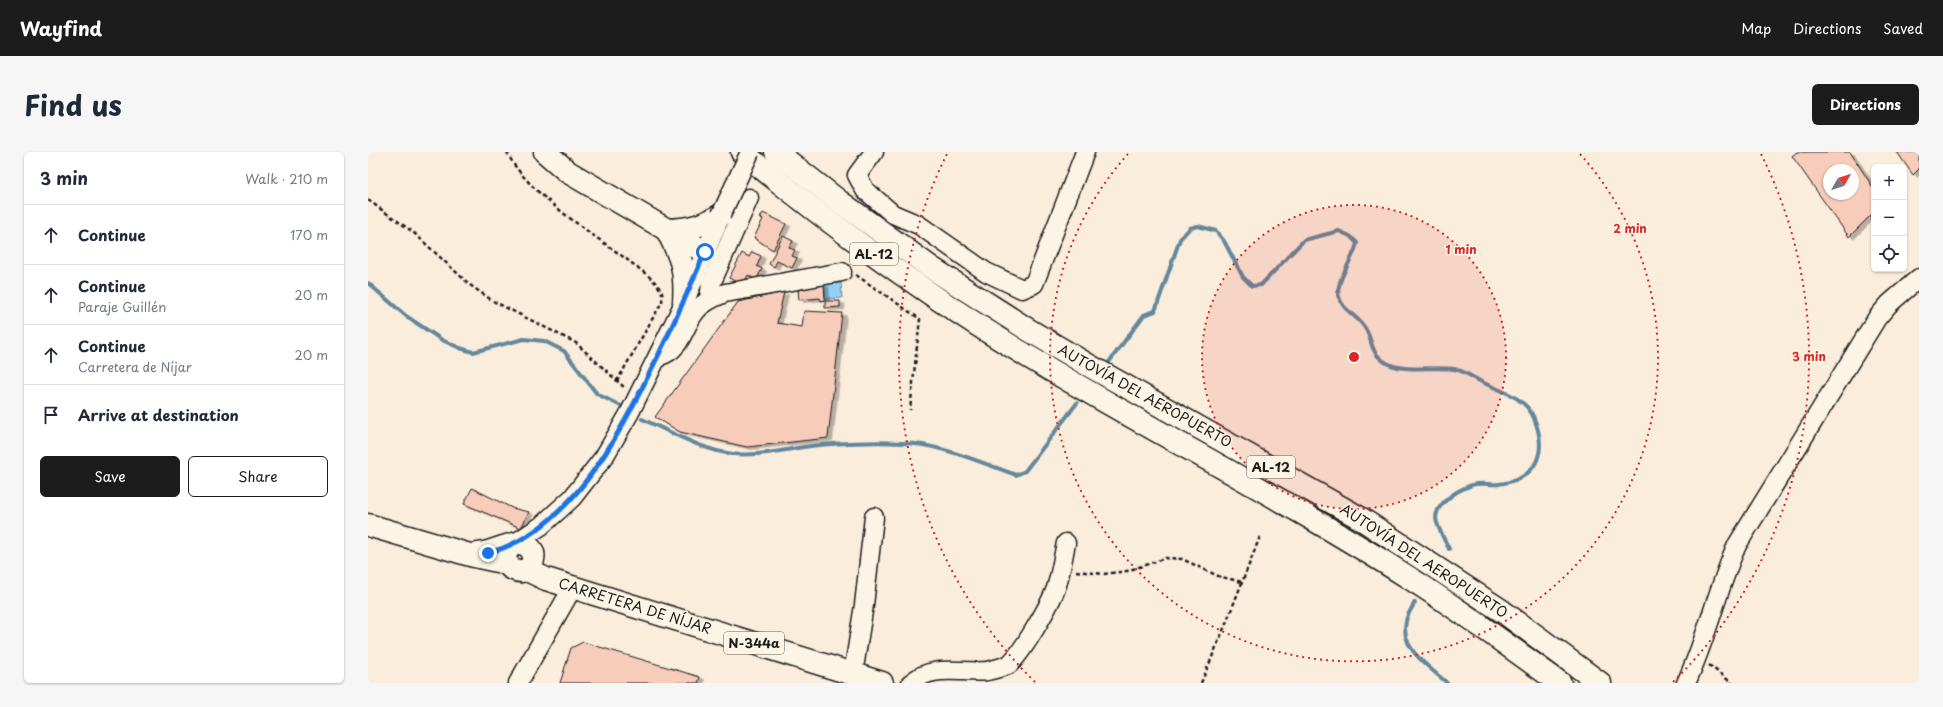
<!DOCTYPE html>
<meta charset="utf-8">
<style>
:root{--surface:#fff;--page:#f6f6f7;--text:#1f2937;--muted:#747a83;--line:#e0e1e3;--accent:#1c1c1c}
body{margin:0;font-family:"Playpen Sans",sans-serif;background:var(--page);color:var(--text)}
.controls{position:absolute;right:12px;top:12px;display:grid;overflow:hidden;border-radius:6px;box-shadow:0 1px 3px #0004}
.controls button{width:36px;height:36px;display:grid;place-items:center;padding:0;border:0;border-bottom:1px solid var(--line);background:var(--surface);color:var(--text);font:20px sans-serif}
.compass{position:absolute;left:1455px;top:12px;width:36px;height:36px;border-radius:50%;background:var(--surface);box-shadow:0 1px 3px #0004;rotate:51deg}
.stop{position:absolute;width:12px;height:12px;margin:-9px;border:3px solid #1a73e8;border-radius:50%;background:#fff}
.stop.end{background:#1a73e8;border-color:#fff;box-shadow:0 1px 4px #0008}
.list{margin:0;padding:0;list-style:none}
h2{display:flex;justify-content:space-between;align-items:center;height:52px;margin:0;padding:0 16px;font-size:17px}
h2 small{font-size:13px;font-weight:400;color:var(--muted)}
.list li{display:grid;grid-template-columns:26px 1fr auto;gap:12px;align-items:center;box-sizing:border-box;height:60px;padding:0 16px;border-top:1px solid var(--line)}
.list b{display:block;font-size:15px;white-space:nowrap}
.list p{margin:0;font-size:13px;white-space:nowrap;color:var(--muted)}
.list em{font-size:13px;font-style:normal;color:var(--muted)}
.actions{display:flex;gap:8px;padding:12px 16px}
.actions a{flex:1;padding:9px 0;border:1px solid var(--accent);border-radius:6px;text-align:center;font-size:14px;color:var(--accent)}
.actions .main{background:var(--accent);color:#fff}
.icon{flex:none;width:22px;height:22px;fill:none;stroke:currentColor;stroke-width:2;stroke-linecap:round;stroke-linejoin:round}
.map{position:relative;flex:none;width:1551px;height:531px;overflow:hidden;border-radius:6px}
header{display:flex;align-items:center;gap:24px;box-sizing:border-box;height:56px;padding:0 20px;background:var(--accent);color:#fff}
header strong{font-size:19px}
nav{display:flex;gap:22px;margin-inline-start:auto;font-size:14px}
.intro{display:flex;align-items:center;justify-content:space-between;box-sizing:border-box;height:96px;padding:0 24px}
h1{margin:0;font-size:28px}
.button{padding:10px 18px;border-radius:6px;background:var(--accent);color:#fff;font-size:14px;font-weight:700}
main{display:flex;gap:24px;padding:0 24px}
aside{flex:1;background:var(--surface);border-radius:6px;box-shadow:0 1px 3px #0004}
.map>svg:first-child{display:block}
.water{fill:#92d0f3;stroke:#63889d}
.lines{fill:none;stroke-linecap:round;stroke-linejoin:round}
.stream{stroke:#63889d;stroke-width:4}
.building{fill:#f8ccba;stroke:#1c1c1c;fill-rule:evenodd;filter:url(#shadow)}
.minor-casing{stroke:#1c1c1c;stroke-width:21}
.major-casing{stroke:#1c1c1c;stroke-width:25}
.highway-casing{stroke:#1c1c1c;stroke-width:25}
.path{stroke:#1c1c1c;stroke-width:2.5;stroke-dasharray:4 3;stroke-linecap:butt}
.minor{stroke:#fcf5e5;stroke-width:18}
.major{stroke:#fcf5e5;stroke-width:22}
.highway{stroke:#fcf5e5;stroke-width:22}
.minor-bridge-casing{stroke:#1c1c1c;stroke-width:21;stroke-linecap:butt}
.minor-bridge{stroke:#fcf5e5;stroke-width:18}
.route{stroke:#1a73e8;stroke-width:5}
.ring{fill:none;stroke:#d62828;stroke-width:2;stroke-dasharray:2 4}
.labels{text-anchor:middle;stroke-width:3;stroke-linejoin:round;paint-order:stroke}
.shield{fill:#fcf5e5;stroke:#5f5d58;stroke-width:1}
.shield-label{font-size:13px;font-weight:bold;fill:#1c1c1c}
.street-label{font-size:14px;fill:#1c1c1c;stroke:#fcf5e5}
.centre{fill:#d62828;stroke:#fcf5e5;stroke-width:2}
.ring-label{font-size:12px;text-anchor:middle;font-weight:bold;fill:#d62828;stroke:#fcf5e5;stroke-width:3;stroke-linejoin:round;paint-order:stroke}
</style>
<header>
<strong>Wayfind</strong>
<nav><a>Map</a><a>Directions</a><a>Saved</a></nav>
</header>
<div class="intro"><h1>Find us</h1><a class="button">Directions</a></div>
<main>
<aside>
<h2>3 min<small>Walk · 210 m</small></h2>
<ul class="list">
<li><svg class="icon" aria-label="ahead" viewBox="0 0 24 24"><path d="M12 20V5M6 11l6-6 6 6"/></svg><div><b>Continue</b></div><em>170 m</em></li>
<li><svg class="icon" aria-label="ahead" viewBox="0 0 24 24"><path d="M12 20V5M6 11l6-6 6 6"/></svg><div><b>Continue</b><p>Paraje Guillén</p></div><em>20 m</em></li>
<li><svg class="icon" aria-label="ahead" viewBox="0 0 24 24"><path d="M12 20V5M6 11l6-6 6 6"/></svg><div><b>Continue</b><p>Carretera de Níjar</p></div><em>20 m</em></li>
<li><svg class="icon" aria-label="arrive" viewBox="0 0 24 24"><path d="M6 21V4h12l-3 4 3 4H6"/></svg><div><b>Arrive at destination</b></div></li>
</ul>
<div class="actions"><a class="main">Save</a><a>Share</a></div>
</aside>
<div class="map">
<svg width="1551" height="531" viewBox="0 0 1551 531">
<defs>
<filter id="shadow"><feDropShadow dx="4.5" dy="2.5" stdDeviation="0" flood-color="#0004"/></filter>
</defs>
<rect width="100%" height="100%" fill="#fbeddc"/>
<filter id="ink" filterUnits="userSpaceOnUse"><feTurbulence type="fractalNoise" baseFrequency=".025" numOctaves="2"/><feDisplacementMap in="SourceGraphic" scale="8" xChannelSelector="R" yChannelSelector="G"/><feConvolveMatrix kernelMatrix="1 2 1 2 8 2 1 2 1" color-interpolation-filters="sRGB"/></filter>
<g filter="url(#ink)">
<path class="water" d="M 473,131 L 474,146 L 457,147 L 457,132 Z"/>
<g class="lines">
<g class="stream">
<path d="M 0,131 L 38,164 L 74,188 L 92,196 L 105,200 L 156,187 L 176,189 L 196,199 L 229,242 L 253,254"/>
<path d="M 741,210 L 776,163 L 787,159 L 812,87 L 822,76 L 830,74 L 848,79 L 856,89 L 875,125 L 884,134 L 893,133 L 936,88 L 971,79 L 982,84 L 989,91 C 986,107 966,130 971,145 C 974,157 987,163 994,172 C 1006,185 999,198 1017,210 C 1033,221 1066,214 1086,217 C 1097,219 1105,226 1116,231 C 1133,239 1156,245 1165,264 C 1180,298 1171,327 1131,332 C 1122,333 1112,330 1104,333 C 1092,337 1084,342 1076,350 C 1072,354 1068,360 1068,366 C 1069,376 1077,388 1081,397"/>
<path d="M 274,267 C 301,279 336,299 365,302 C 399,305 431,293 464,292 C 493,290 526,289 555,293 C 587,299 618,312 648,323 L 657,319 L 709,251"/>
<path d="M 1047,450 C 1044,456 1039,463 1038,469 C 1031,497 1062,515 1079,531"/>
</g>
</g>
<g class="building">
<path d="M 1429,0 L 1482,0 L 1506,37 L 1506,60 L 1481,85 L 1424,4 ZM 1461,18 L 1485,18 L 1485,42 L 1461,42 Z"/>
<path d="M 1529,0 L 1551,0 L 1551,17 L 1545,23 Z"/>
<path d="M 395,61 L 418,72 L 405,98 L 386,86 L 395,67 L 392,66 Z"/>
<path d="M 415,84 L 425,89 L 421,96 L 427,98 L 424,104 L 429,106 L 424,116 L 409,109 L 406,115 L 401,112 Z"/>
<path d="M 384,100 L 393,104 L 389,114 L 394,117 L 388,128 L 380,123 L 375,133 L 361,126 L 374,101 L 381,105 Z"/>
<path d="M 456,132 L 457,148 L 453,149 L 452,146 L 431,148 L 430,138 Z"/>
<path d="M 416,140 L 409,171 L 434,175 L 436,159 L 474,161 L 460,286 L 379,295 L 312,280 L 287,265 L 370,150 Z"/>
<path d="M 457,149 L 472,149 L 472,155 L 457,156 Z"/>
<path d="M 104,336 L 144,356 L 161,360 L 153,376 L 96,352 Z"/>
<path d="M 215,490 L 332,525 L 330,531 L 192,531 L 203,496 Z"/>
</g>
<g class="lines">
<defs>
<g id="minor">
<path d="M 506,0 L 489,23 L 497,38 L 525,62 L 551,73 L 618,120 L 654,137 L 666,132 L 717,0"/>
<path d="M 341,147 L 343,132 L 381,46"/>
<path d="M 292,204 C 314,198 315,174 328,159 C 335,150 347,145 357,141 L 474,120"/>
<path d="M 147,391 L 173,374 L 204,346 L 236,305 L 261,262 L 316,151 L 353,63"/>
<path d="M 485,522 L 496,453 L 506,365"/>
<path d="M 150,531 L 205,435"/>
<path d="M 543,531 C 565,511 593,522 619,519 C 625,518 634,515 640,513 C 652,505 685,448 689,433 C 693,419 695,405 698,391"/>
<path d="M 1318,531 C 1339,486 1349,438 1369,393 L 1509,166 L 1521,152 L 1551,126"/>
</g>
<g id="major">
<path d="M 0,373 L 102,403 L 138,411"/>
<path d="M 110,402 C 123,401 142,391 151,391 C 155,391 159,393 162,396 C 165,399 166,403 165,407 C 163,431 123,415 143,394"/>
<path d="M 159,418 L 178,427 L 514,531"/>
</g>
<g id="highway">
<path d="M 177,0 L 200,20 L 337,100"/>
<path d="M 374,0 C 465,75 561,145 661,205 C 788,281 919,348 1043,427 C 1094,459 1143,496 1192,531"/>
<path d="M 408,0 L 472,50 L 562,115 L 659,177 L 720,213 L 992,366 L 1134,459 L 1232,531"/>
<path d="M 299,78 C 314,107 318,118 316,151"/>
<path d="M 299,78 C 321,77 334,74 353,63"/>
</g>
</defs>
<use href="#minor" class="minor-casing"/>
<use href="#major" class="major-casing"/>
<use href="#highway" class="highway-casing"/>
<g class="path">
<path d="M 139,0 C 157,40 225,82 261,109 C 271,117 289,128 294,141 C 295,143 294,147 294,150 L 249,229"/>
<path d="M 0,48 L 45,80 L 102,133 L 125,149 L 208,191 L 258,237"/>
<path d="M 488,123 L 552,167 L 542,258"/>
<path d="M 708,419 L 736,422 L 759,419 L 798,406 L 814,407 L 850,424 L 874,430"/>
<path d="M 1341,513 L 1364,531"/>
<path d="M 833,531 L 857,474 L 893,382"/>
</g>
<use href="#minor" class="minor"/>
<use href="#major" class="major"/>
<use href="#highway" class="highway"/>
<defs>
<path id="minor-bridge" d="M 353,63 L 382,0"/>
</defs>
<use href="#minor-bridge" class="minor-bridge-casing"/>
<use href="#minor-bridge" class="minor-bridge"/>
</g>
</g>
<g class="lines" filter="url(#ink)">
<path class="route" d="M 120,401 C 202,379 249,287 284,216 C 303,178 320,140 337,100"/>
</g>
<circle cx="986" cy="205" r="152" fill="#d62828" fill-opacity=".12"/>
<g class="ring">
<circle cx="986" cy="205" r="152"/>
<path d="M1212 2A304 304 0 1 1 760 2"/>
<path d="M667 530A455 455 0 0 1 579 2M1393 2A455 455 0 0 1 1305 530"/>
</g>
<g class="labels">
<g class="shield">
<rect x="482" y="91" width="48" height="22" rx="3"/>
<rect x="879" y="304" width="48" height="22" rx="3"/>
<rect x="356" y="480" width="60" height="22" rx="3"/>
</g>
<g class="shield-label">
<text x="506" y="107">AL-12</text>
<text x="903" y="320">AL-12</text>
<text x="386" y="496">N-344a</text>
</g>
<g class="street-label">
<text transform="translate(777 244) rotate(29)" y="5">AUTOVÍA DEL AEROPUERTO</text>
<text transform="translate(1056 409) rotate(33)" y="5">AUTOVÍA DEL AEROPUERTO</text>
<text transform="translate(267 454) rotate(17)" y="5">CARRETERA DE NÍJAR</text>
</g>
</g>
<circle cx="986" cy="205" r="6" class="centre"/>
<g class="ring-label">
<text x="1262" y="81">2 min</text>
<text x="1093" y="102">1 min</text>
<text x="1441" y="209">3 min</text>
</g>
</svg>
<div class="controls">
<button>+</button>
<button>−</button>
<button><svg class="icon" aria-label="locate" viewBox="0 0 24 24"><circle cx="12" cy="12" r="6"/><path d="M12 2v4M12 18v4M2 12h4M18 12h4"/></svg></button>
</div>
<svg class="compass" viewBox="-18 -18 36 36"><path d="M0-13l5 13h-10z" fill="#e53935"/><path d="M0 13l5-13h-10z" fill="#747a83"/></svg>
<div class="stop" style="left:337px;top:100px"></div>
<div class="stop end" style="left:120px;top:401px"></div>
</div>
</main>
